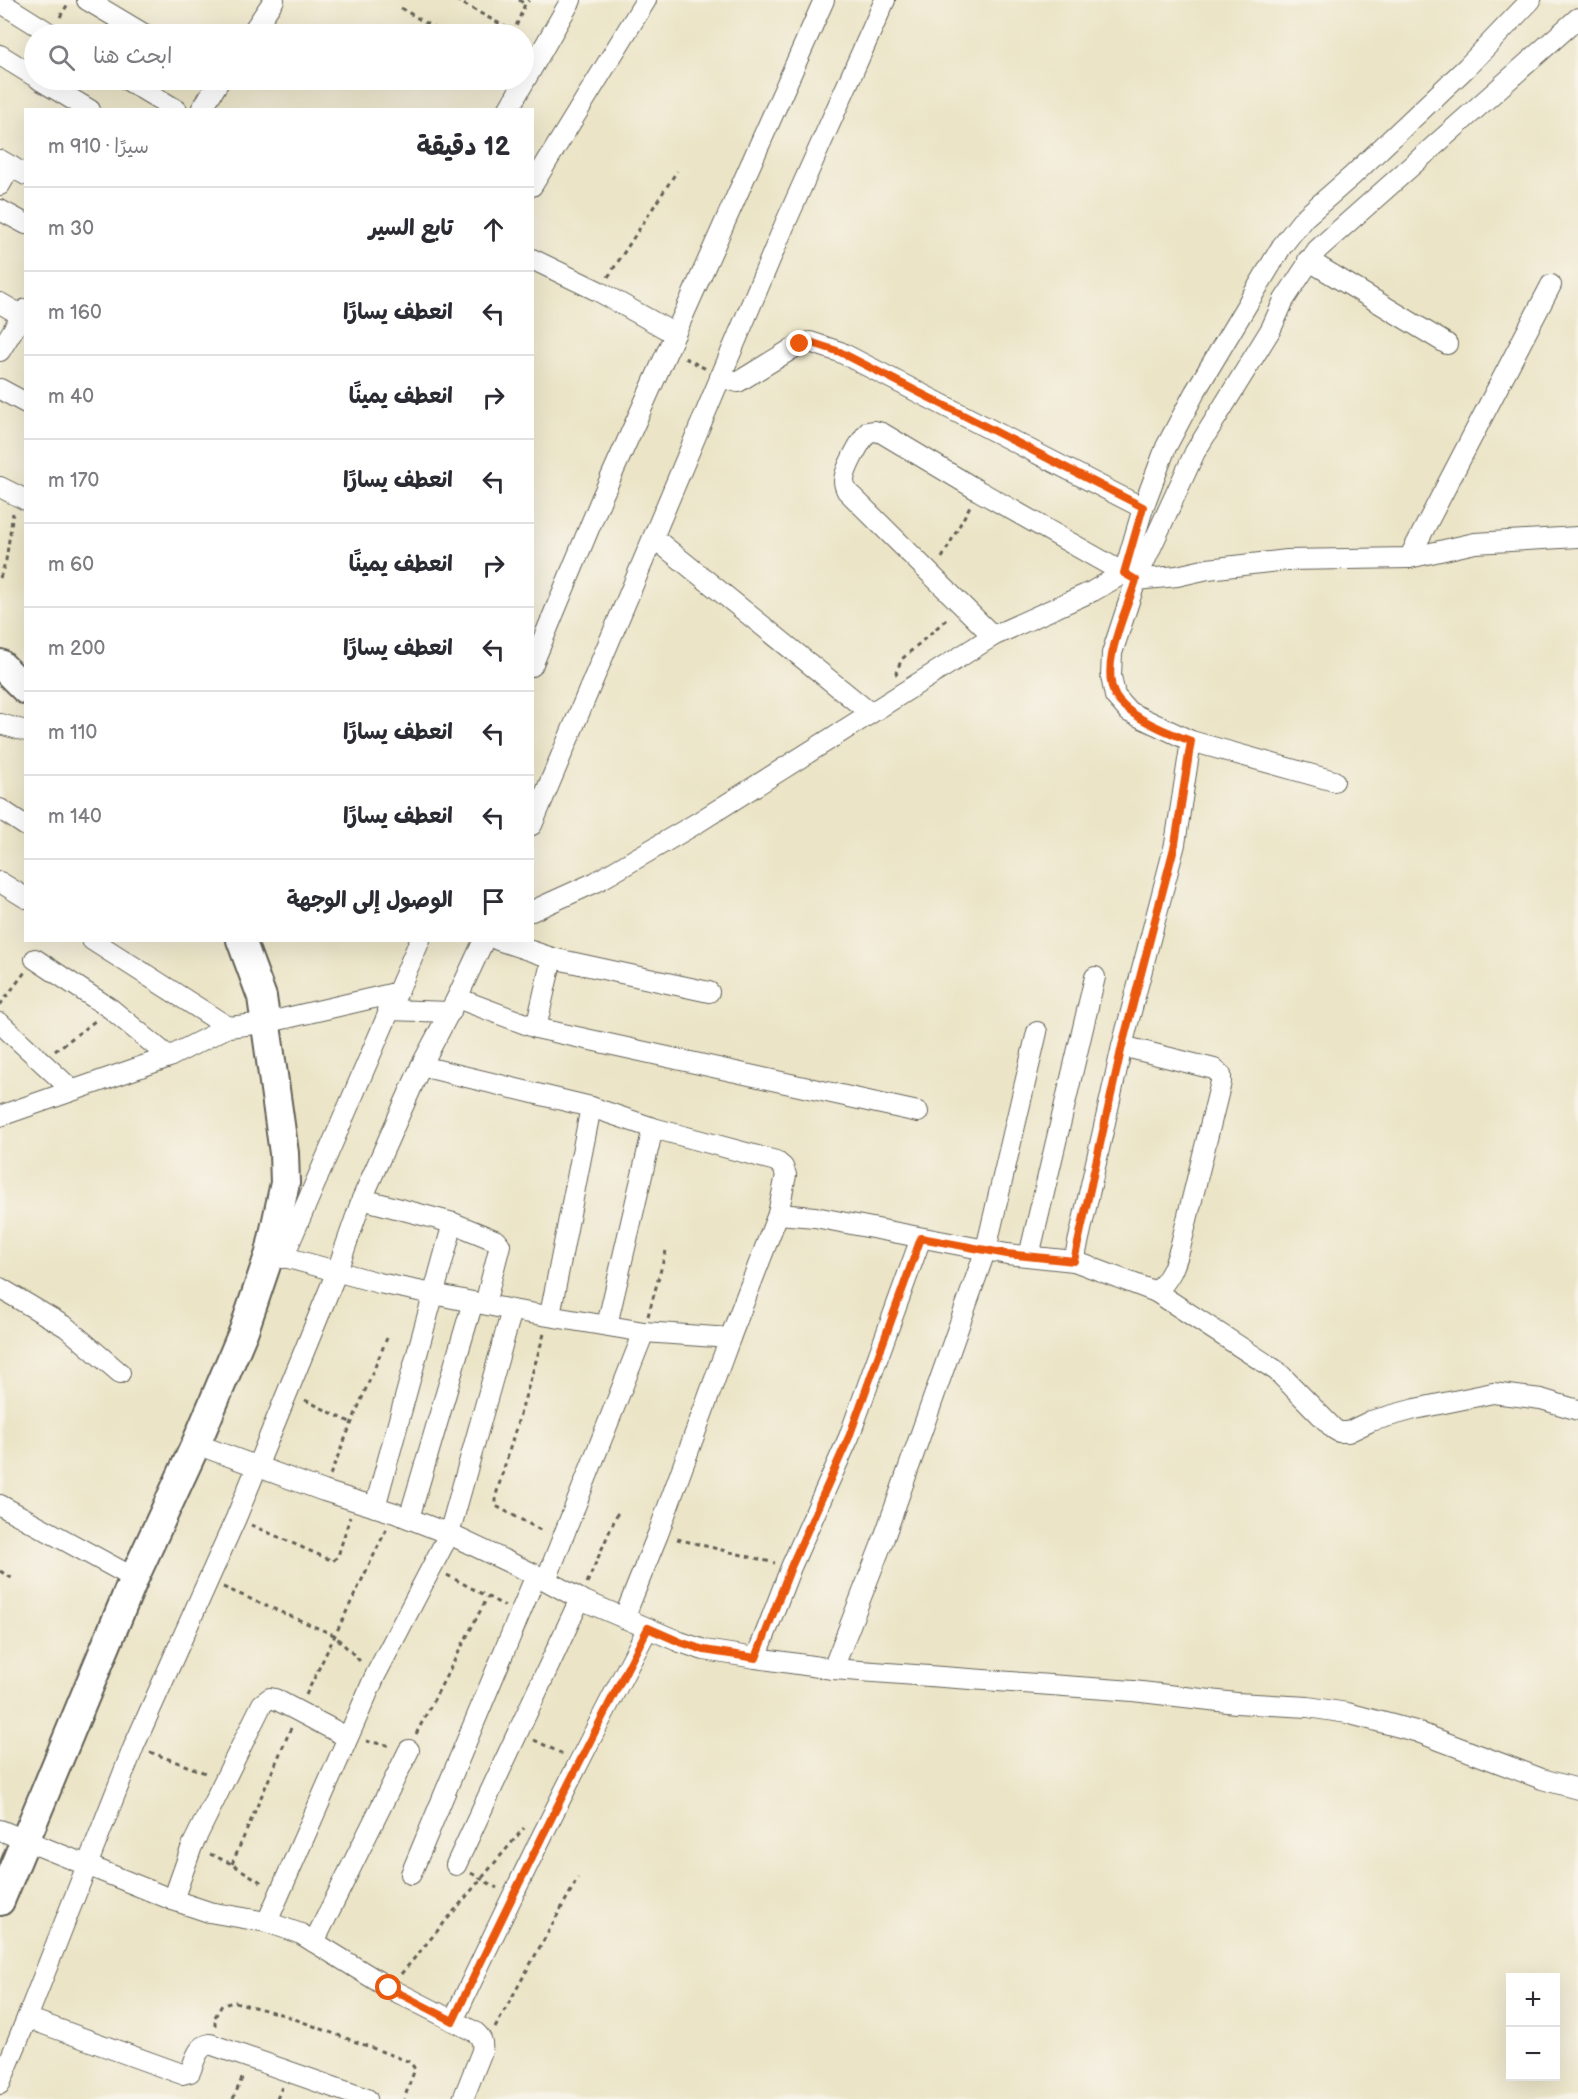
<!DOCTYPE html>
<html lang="ar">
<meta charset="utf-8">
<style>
:root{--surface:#fff;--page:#f7f7f7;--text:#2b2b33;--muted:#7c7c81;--line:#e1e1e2}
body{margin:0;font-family:"Balsamiq Sans","Playpen Sans Arabic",sans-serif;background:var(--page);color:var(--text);direction:rtl}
.controls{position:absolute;right:18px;bottom:18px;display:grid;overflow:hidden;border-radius:0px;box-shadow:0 6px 24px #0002}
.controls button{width:54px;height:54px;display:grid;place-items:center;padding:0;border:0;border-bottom:2px solid var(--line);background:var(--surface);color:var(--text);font:30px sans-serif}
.stop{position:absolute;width:18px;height:18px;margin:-14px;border:4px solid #ea580c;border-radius:50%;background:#fff}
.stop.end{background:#ea580c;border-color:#fff;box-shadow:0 2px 6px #0008}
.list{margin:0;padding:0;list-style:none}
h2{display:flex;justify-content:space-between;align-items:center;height:78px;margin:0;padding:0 24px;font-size:26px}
h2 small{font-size:20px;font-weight:400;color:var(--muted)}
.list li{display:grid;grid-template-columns:39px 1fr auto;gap:18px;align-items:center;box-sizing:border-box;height:84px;padding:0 24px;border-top:2px solid var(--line)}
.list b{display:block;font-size:22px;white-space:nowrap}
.list em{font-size:20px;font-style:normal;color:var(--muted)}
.icon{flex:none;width:33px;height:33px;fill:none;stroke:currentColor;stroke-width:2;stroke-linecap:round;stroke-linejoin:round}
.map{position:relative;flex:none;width:1578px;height:2099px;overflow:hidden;direction:ltr}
.search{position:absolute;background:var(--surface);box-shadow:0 6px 24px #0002;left:24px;top:24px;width:510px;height:66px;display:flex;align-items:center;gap:15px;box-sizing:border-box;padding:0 21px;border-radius:33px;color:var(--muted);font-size:22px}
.panel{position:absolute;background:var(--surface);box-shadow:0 6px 24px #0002;left:24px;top:108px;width:510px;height:834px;border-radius:0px;direction:rtl}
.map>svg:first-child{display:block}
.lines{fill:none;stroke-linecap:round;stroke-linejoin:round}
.minor-casing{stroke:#646258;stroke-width:22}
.secondary-casing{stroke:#646258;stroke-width:32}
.path{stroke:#646258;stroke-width:3;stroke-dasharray:4.5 4.5;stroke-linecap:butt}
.minor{stroke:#fff;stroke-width:20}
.secondary{stroke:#fff;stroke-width:28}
.route{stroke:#ea580c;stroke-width:8}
</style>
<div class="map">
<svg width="1578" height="2099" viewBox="0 0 1578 2099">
<rect width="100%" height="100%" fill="#f7f3e8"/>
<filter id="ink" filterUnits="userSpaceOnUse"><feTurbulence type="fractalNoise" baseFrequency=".0167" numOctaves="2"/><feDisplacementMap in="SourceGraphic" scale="12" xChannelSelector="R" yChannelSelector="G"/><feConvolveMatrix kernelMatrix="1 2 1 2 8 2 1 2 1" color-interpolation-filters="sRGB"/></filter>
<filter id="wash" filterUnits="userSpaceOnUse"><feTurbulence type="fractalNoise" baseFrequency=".008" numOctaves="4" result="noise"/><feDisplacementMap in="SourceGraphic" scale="24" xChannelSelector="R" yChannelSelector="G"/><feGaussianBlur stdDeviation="1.35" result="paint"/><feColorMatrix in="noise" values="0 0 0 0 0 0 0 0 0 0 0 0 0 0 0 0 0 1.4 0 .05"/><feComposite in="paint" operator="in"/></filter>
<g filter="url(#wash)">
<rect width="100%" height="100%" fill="#ebe4c6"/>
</g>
<g filter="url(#ink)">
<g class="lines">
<defs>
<g id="minor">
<path d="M 87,0 L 144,34"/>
<path d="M 0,2 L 51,34"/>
<path d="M 251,34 L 274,0"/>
<path d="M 0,55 L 34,76"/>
<path d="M 40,80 L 90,110"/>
<path d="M 127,80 L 177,110"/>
<path d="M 201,110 L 220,80"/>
<path d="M 508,110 L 571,0"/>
<path d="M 0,160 L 26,175"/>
<path d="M 0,185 L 11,166"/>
<path d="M 532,186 L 646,0"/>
<path d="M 0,210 L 26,224"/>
<path d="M 532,259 L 598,291 L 675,334 L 602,497 L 532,666"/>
<path d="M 1308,260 L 1447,344"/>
<path d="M 0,303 L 21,315"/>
<path d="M 675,334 L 824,0"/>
<path d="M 0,351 L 26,309"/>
<path d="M 720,377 L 738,382 L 800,344 L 810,342 L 840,352 L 1143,508"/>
<path d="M 0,389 L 26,403"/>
<path d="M 0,487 L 26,500"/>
<path d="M 654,538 L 869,712"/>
<path d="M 1409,558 L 1551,285"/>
<path d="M 993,636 L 1093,591 L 1124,573 L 1143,508 L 1166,447 L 1195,392 L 1282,246 L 1304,218 L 1352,176 L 1467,67 L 1531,0"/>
<path d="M 0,724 L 26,731"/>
<path d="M 1191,741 L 1334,781"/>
<path d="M 0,809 L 26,826"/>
<path d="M 532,825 L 785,224 L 885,0"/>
<path d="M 0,882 L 26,898"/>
<path d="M 532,911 L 596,882 L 697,823 L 993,636 L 847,491 C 845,487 844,485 844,481 C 844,470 861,440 868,432 L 875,431 L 882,433 L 979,491 L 1136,580 L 1177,576 L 1208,569 L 1287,560 L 1409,558 L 1475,543 L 1578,537"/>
<path d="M 92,940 L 228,1027"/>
<path d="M 498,940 L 552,958 L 709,992"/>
<path d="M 35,959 L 111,1009 L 169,1057"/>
<path d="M 457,998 L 484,940"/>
<path d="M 388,1010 L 451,1012"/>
<path d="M 0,1023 L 72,1090"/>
<path d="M 536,1028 L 918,1112"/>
<path d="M 421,1066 L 591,1107 L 653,1128 L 776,1161 L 783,1167 L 786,1175 L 778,1214 L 730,1338"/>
<path d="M 0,1116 L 169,1057 L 228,1027 L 265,1023 L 395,993"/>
<path d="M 362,1199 L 453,1223 L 497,1241 L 500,1245 L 485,1304"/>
<path d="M 778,1214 L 815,1217 L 1007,1254 L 1074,1261 L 1122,1046 L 1175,844 L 1191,741 L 1129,712 L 1115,696 L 1111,676 L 1112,653 L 1136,580 L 1195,452 L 1271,329 L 1284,300 L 1317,250 L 1578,18"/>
<path d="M 270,1253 L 379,1283 L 512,1310 L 644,1332 L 730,1338 L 658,1534 L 624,1618"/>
<path d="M 1029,1256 L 1095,977"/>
<path d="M 283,1258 L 420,940"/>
<path d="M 1074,1261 L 1156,1292 C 1171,1277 1174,1268 1180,1248 L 1221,1082 L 1221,1075 L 1214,1069 L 1122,1046"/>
<path d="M 0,1288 L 66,1327 L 120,1373"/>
<path d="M 1156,1292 L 1277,1371 L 1334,1429 L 1339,1432 L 1348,1432 L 1371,1421 L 1415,1409 L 1493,1393 L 1541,1399 L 1578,1410"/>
<path d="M 550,1315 L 591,1107"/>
<path d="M 607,1325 L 653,1128"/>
<path d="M 196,1444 L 324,1491 L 395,1513 L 449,1534 L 536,1575 L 580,1599 L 680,1642 L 704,1650 L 756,1658 L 791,1567 L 849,1437 L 921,1238"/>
<path d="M 0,1505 L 134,1578"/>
<path d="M 375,1507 L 453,1223"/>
<path d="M 409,1518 L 473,1302"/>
<path d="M 546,1580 L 644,1332"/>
<path d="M 756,1658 L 833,1669 L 1133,1691 L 1236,1703 L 1308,1707 L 1347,1713 L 1415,1731 L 1542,1779 L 1578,1789"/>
<path d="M 833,1669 L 884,1538 L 986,1249 L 1037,1032"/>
<path d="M 0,1830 L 173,1900 L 209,1912 L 267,1922 L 301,1934 L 389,1988 L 475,2032 C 482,2038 483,2042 482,2051 L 463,2099"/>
<path d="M 456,1865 L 580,1599"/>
<path d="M 411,1874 L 536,1575"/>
<path d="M 173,1900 L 192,1846 L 262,1704 L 270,1698 L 275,1699 L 347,1737"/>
<path d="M 267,1922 L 375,1676 L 449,1534 L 512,1310"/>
<path d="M 314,1942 L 409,1750"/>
<path d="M 453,2021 C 515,1888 580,1758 648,1628"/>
<path d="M 0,2084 L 27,2018"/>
<path d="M 367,2099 L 210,2044 C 197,2046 195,2061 190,2072 L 182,2074 L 27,2018 L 134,1746 L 236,1518 L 337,1271 L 362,1199 L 421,1066 L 457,998 L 536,1028 L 552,958"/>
</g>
<g id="secondary">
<path d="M 0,664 L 26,690"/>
<path d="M 0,1901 L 134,1578 L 196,1444 L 244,1330 L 270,1253 L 285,1183 L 284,1153 L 262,997 L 241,940"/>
</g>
</defs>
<use href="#minor" class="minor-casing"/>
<use href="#secondary" class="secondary-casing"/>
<g class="path">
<path d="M 456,0 L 515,32"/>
<path d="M 519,0 L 525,4"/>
<path d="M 401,8 L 444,34"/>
<path d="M 60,17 L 69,2"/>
<path d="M 513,34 L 525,4 L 529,0"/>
<path d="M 608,277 L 677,171"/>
<path d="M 685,358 L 706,369"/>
<path d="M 942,558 L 970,506"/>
<path d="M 0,578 L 6,560 L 13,513"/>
<path d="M 897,675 L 896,672 L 902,659 L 949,617"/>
<path d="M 0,1005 L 25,972"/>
<path d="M 55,1051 L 95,1021"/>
<path d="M 648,1316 L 666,1251"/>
<path d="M 544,1334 L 496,1495 L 496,1506 L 544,1532"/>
<path d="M 305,1400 L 352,1423"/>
<path d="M 330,1475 L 387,1338"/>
<path d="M 251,1525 L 333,1561 L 338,1556 L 350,1517"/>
<path d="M 677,1539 L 775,1563"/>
<path d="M 0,1571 L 13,1579"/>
<path d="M 447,1575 L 505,1606"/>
<path d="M 587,1583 L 618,1512"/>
<path d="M 223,1587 L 334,1635 L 361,1662"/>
<path d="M 306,1695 L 387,1528"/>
<path d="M 416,1734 L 487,1598"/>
<path d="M 534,1740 L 563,1754"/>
<path d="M 366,1741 L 392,1746"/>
<path d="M 150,1752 L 208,1774"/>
<path d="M 210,1854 L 232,1864 L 264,1884"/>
<path d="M 232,1864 L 291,1728"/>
<path d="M 471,1873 L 497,1888"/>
<path d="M 401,1974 L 524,1828"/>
<path d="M 215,2026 L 215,2017 L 222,2005 L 235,2002 L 284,2015 L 410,2062 L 415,2069 L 404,2099"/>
<path d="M 495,2028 L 578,1878"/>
<path d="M 233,2099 L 243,2076"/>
<path d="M 277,2099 L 282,2087"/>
</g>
<use href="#minor" class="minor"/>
<use href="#secondary" class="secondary"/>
</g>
</g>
<g class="lines" filter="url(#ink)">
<path class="route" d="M 389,1988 L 453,2021 C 515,1888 581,1758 648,1628 L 680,1642 L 704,1650 L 756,1658 L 791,1567 L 849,1437 L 921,1238 L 1007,1254 L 1074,1261 L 1122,1046 L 1175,844 L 1191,741 C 1169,733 1128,717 1116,697 C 1098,667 1127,610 1136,580 L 1124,573 L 1143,507 L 840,352 L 810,342 L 800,344"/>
</g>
</svg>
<div class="controls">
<button>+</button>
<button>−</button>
</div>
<div class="stop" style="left:389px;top:1988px"></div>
<div class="stop end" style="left:800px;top:344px"></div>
<div class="search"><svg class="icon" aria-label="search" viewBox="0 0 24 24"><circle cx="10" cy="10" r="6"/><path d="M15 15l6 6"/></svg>ابحث هنا</div>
<section class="panel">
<h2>12 دقيقة<small>سيرًا · 910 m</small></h2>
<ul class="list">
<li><svg class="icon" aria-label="ahead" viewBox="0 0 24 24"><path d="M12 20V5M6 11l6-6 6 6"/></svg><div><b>تابع السير</b></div><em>30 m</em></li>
<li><svg class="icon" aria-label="left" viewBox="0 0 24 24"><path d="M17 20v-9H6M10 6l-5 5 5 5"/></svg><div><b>انعطف يسارًا</b></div><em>160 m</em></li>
<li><svg class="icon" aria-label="right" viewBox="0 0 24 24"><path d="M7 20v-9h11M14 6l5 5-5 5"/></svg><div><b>انعطف يمينًا</b></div><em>40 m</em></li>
<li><svg class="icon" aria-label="left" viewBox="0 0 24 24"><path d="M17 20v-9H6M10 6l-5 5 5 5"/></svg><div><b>انعطف يسارًا</b></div><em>170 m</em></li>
<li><svg class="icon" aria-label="right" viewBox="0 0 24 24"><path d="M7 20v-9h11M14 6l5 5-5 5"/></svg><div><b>انعطف يمينًا</b></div><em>60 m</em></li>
<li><svg class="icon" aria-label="left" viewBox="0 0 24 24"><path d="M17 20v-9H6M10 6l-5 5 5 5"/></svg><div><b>انعطف يسارًا</b></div><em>200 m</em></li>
<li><svg class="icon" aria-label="left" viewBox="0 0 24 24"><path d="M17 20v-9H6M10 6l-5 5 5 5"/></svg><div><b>انعطف يسارًا</b></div><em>110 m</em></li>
<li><svg class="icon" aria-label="left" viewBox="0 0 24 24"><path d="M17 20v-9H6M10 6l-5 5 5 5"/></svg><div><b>انعطف يسارًا</b></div><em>140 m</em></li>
<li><svg class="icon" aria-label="arrive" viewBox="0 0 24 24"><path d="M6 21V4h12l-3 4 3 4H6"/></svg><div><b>الوصول إلى الوجهة</b></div></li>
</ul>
</section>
</div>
